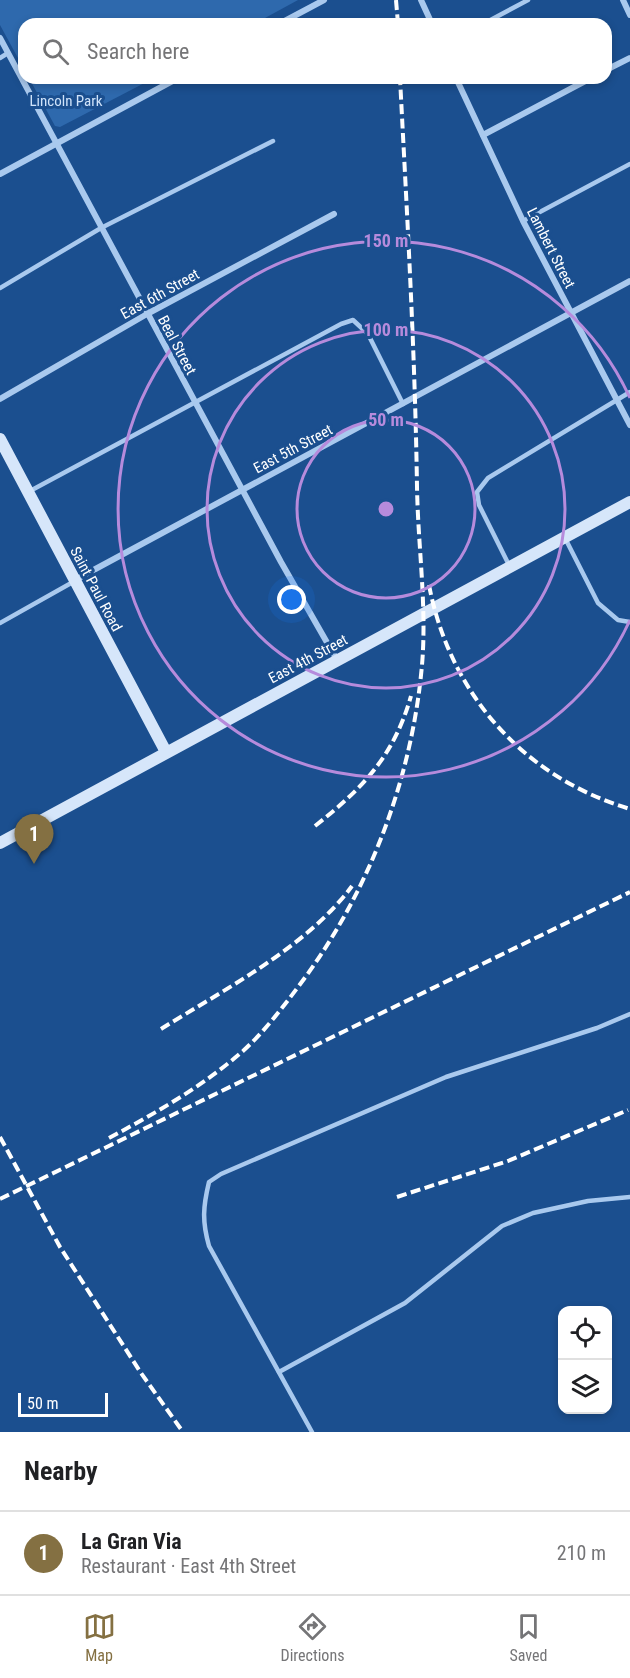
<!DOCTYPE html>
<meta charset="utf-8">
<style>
:root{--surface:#fff;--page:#f6f6f6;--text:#202124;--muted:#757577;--line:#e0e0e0;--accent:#847042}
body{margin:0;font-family:"Roboto Condensed",sans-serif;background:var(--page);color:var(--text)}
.controls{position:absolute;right:18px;bottom:18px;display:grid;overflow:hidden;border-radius:12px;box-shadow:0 3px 9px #0003}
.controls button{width:54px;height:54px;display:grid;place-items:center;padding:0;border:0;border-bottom:2px solid var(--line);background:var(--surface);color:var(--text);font:30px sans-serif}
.scale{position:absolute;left:18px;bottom:15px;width:90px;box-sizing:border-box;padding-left:6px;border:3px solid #fff;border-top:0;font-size:16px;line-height:21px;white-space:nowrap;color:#fff;-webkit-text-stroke:4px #1b4f8f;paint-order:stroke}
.you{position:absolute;left:292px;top:600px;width:21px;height:21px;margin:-15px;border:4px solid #fff;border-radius:50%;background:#1a73e8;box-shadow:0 0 0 9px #1a73e833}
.badge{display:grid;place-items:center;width:39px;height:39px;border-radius:50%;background:var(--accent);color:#fff;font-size:20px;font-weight:700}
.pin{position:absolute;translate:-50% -50px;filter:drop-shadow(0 2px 3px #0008)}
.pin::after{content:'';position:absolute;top:32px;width:21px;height:18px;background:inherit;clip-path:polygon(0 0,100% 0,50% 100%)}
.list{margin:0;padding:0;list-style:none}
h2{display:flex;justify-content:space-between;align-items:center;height:78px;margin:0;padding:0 24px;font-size:26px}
h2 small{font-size:20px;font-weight:400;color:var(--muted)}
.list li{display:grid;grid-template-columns:39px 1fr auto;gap:18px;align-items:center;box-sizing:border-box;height:84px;padding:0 24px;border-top:2px solid var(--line)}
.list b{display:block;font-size:22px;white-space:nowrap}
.list p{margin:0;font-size:20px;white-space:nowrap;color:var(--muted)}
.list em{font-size:20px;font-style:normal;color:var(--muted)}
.icon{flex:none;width:33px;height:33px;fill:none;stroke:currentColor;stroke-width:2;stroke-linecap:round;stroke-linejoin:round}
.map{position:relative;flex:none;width:630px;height:1432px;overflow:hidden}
.search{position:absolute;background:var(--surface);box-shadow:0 3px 9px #0003;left:18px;right:18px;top:18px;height:66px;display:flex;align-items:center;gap:15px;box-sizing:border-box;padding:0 21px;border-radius:18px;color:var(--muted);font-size:22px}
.sheet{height:162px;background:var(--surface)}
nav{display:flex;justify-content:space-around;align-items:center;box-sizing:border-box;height:84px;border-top:2px solid var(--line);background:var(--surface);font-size:16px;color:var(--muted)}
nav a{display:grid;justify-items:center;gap:3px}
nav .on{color:var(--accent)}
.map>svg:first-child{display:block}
.park{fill:#2e69ad}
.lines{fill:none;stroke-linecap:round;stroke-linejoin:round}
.service{stroke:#a9c9ee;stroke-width:4.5}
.minor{stroke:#a9c9ee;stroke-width:6}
.secondary{stroke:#d6e6fa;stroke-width:12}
.rail{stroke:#fff;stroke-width:4;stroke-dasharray:10 4.5;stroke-linecap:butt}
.ring{fill:none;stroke:#b68bdc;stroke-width:3}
.labels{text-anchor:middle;stroke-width:6;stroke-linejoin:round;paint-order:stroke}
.park-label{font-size:15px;fill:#cfe3fa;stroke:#1b4f8f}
.street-label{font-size:15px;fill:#fff;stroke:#1b4f8f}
.centre{fill:#b68bdc;stroke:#1b4f8f;stroke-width:3}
.ring-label{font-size:18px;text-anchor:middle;font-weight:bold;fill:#b68bdc;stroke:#1b4f8f;stroke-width:6;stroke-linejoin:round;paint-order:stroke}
</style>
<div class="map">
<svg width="630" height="1432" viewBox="0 0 630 1432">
<rect width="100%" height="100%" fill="#1b4f8f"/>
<g class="park">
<path d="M 0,0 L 298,0 L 254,24 L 24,24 L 24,69 L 0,25 Z"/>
<path d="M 29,78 L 154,78 L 60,127 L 55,126 Z"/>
</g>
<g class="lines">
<g class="service">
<path d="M 483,24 L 528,0"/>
<path d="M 0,58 L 8,53"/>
<path d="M 523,221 L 630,164"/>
<path d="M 0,288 L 101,228 L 273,141"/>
<path d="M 30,491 L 341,324 L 353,320 L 368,334 L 403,404"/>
<path d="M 566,540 L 598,603 L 618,620 L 630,622"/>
<path d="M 510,567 L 479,505 L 477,492 L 488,478 L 630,392"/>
<path d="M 0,623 L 73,582"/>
<path d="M 279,1372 L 405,1303 L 502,1226 L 533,1213 L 588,1201 L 630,1197"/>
<path d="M 312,1432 L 209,1246 C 202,1221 203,1207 209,1182 L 221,1174 L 446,1077 L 597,1028 L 630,1014"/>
</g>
<g class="minor">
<path d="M 421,0 L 432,24"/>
<path d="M 623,0 L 630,15"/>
<path d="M 279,24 L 324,0"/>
<path d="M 0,38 L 281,562 L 337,660"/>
<path d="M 606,70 L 630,58"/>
<path d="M 456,78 L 523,221 L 630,425"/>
<path d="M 483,135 L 591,78"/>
<path d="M 0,174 L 178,78"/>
<path d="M 0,399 L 147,314 L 334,214"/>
<path d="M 75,580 L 630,281"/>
</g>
<g class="secondary">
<path d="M 0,439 L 166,752"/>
<path d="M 0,843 L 630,502"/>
</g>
<g class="rail">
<path d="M 396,0 L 398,24"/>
<path d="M 429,585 C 450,694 523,777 630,809"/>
<path d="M 315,826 C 363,788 394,756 411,696"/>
<path d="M 161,1029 C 225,989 307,947 352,886"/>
<path d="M 0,1137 L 60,1247 L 141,1373 L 183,1432"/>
<path d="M 109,1138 C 156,1113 203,1086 243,1051 C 265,1031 283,1007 301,983 C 369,892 412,779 422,665 C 427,606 418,547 417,487 C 415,351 407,214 400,78"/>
<path d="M 397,1197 L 508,1161 L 628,1110"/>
<path d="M 0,1199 L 630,892"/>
</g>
</g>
<g class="ring">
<circle cx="386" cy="509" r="89"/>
<circle cx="386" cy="509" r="179"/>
<path d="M630 620A268 268 0 1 1 630 398"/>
</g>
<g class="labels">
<g class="park-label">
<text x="66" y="106">Lincoln Park</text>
</g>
<g class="street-label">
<text transform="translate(551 248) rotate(63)" y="5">Lambert Street</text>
<text transform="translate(160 294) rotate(-29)" y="5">East 6th Street</text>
<text transform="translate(177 345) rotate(62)" y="5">Beal Street</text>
<text transform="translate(293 449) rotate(-28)" y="5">East 5th Street</text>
<text transform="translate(96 589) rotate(62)" y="5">Saint Paul Road</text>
<text transform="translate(308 659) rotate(-28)" y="5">East 4th Street</text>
</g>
</g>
<circle cx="386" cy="509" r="9" class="centre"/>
<g class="ring-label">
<text x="386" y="247">150 m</text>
<text x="386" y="336">100 m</text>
<text x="386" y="426">50 m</text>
</g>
</svg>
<div class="controls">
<button><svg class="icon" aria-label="locate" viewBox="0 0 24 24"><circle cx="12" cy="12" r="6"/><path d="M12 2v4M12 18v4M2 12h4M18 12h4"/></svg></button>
<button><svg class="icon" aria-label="layers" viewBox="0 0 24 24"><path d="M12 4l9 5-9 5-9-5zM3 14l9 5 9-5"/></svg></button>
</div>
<div class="scale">50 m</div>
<div class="you"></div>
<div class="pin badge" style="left:34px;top:864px">1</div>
<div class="search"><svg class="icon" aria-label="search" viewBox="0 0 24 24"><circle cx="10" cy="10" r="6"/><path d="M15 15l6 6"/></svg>Search here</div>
</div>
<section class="sheet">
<h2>Nearby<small></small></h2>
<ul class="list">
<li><span class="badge">1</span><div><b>La Gran Via</b><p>Restaurant · East 4th Street</p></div><em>210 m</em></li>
</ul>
</section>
<nav>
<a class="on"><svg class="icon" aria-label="map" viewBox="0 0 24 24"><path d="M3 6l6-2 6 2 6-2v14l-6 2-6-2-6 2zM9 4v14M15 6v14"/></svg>Map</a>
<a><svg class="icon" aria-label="directions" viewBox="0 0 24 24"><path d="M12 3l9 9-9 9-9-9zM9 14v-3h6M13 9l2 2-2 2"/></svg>Directions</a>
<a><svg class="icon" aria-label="saved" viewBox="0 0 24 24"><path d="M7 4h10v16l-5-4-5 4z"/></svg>Saved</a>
</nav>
